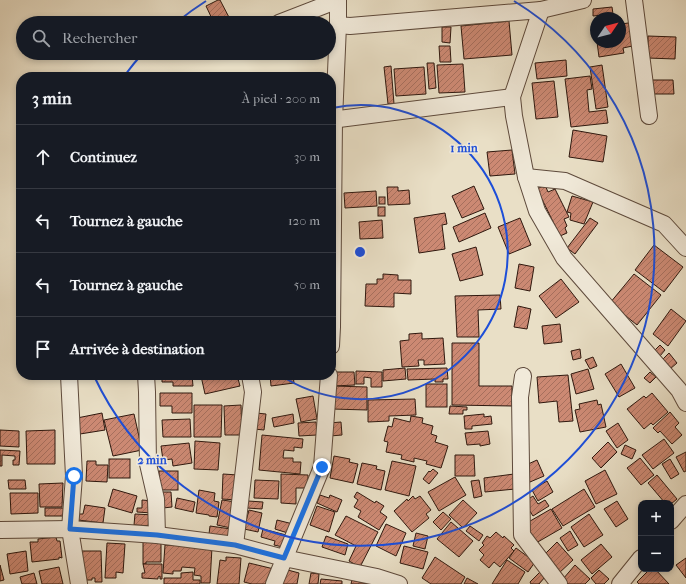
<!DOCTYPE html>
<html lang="fr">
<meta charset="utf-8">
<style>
:root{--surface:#171b24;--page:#242831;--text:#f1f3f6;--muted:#9ea1a6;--line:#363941}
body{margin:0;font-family:"IM FELL French Canon",serif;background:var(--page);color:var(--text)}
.controls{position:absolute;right:12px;bottom:12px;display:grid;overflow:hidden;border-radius:8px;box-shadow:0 2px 6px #0003}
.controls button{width:36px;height:36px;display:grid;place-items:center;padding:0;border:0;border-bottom:1px solid var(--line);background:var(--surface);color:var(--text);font:20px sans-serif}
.compass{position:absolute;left:590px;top:12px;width:36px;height:36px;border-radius:50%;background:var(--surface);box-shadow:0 2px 6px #0003;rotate:55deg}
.stop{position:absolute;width:12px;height:12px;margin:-9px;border:3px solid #1a73e8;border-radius:50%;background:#fff}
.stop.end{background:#1a73e8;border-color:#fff;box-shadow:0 1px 4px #0008}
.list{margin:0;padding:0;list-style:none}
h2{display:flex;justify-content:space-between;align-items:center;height:52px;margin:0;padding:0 16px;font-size:17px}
h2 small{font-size:13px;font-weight:400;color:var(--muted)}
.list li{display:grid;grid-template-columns:26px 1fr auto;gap:12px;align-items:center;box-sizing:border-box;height:64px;padding:0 16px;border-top:1px solid var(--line)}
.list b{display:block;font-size:15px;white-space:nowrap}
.list em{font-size:13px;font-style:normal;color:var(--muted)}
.icon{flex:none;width:22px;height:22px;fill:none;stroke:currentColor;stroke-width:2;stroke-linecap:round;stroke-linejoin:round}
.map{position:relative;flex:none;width:686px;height:584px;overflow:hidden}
.search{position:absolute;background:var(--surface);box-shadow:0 2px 6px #0003;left:16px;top:16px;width:320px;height:44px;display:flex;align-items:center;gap:10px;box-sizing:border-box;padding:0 14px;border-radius:22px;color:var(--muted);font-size:15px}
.panel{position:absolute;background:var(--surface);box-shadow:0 2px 6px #0003;left:16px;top:72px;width:320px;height:308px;border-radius:16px}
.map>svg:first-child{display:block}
.building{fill:url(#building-hatch);stroke:#2f180e}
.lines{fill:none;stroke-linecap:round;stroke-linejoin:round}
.minor-casing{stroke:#5e4a3c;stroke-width:18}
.minor{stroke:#f1eada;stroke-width:16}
.route{stroke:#1a73e8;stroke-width:5}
.ring{fill:none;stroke:#1d4ed8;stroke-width:2}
.centre{fill:#1d4ed8;stroke:#f1eada;stroke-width:2}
.ring-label{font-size:12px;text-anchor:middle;font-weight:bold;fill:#1d4ed8;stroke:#f1eada;stroke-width:3;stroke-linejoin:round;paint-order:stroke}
</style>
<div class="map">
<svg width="686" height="584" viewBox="0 0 686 584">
<defs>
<pattern id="building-hatch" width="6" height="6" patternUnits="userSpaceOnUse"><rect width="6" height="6" fill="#cc8973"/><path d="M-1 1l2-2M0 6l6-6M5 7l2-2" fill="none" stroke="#a66f5d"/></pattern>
</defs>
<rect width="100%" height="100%" fill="#e9dfc6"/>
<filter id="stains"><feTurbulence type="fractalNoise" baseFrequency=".005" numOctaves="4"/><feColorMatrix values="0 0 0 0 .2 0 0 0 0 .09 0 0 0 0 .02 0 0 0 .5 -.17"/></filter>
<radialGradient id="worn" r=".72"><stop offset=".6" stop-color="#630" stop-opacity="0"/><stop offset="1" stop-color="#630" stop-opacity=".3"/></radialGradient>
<g class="building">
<path d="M 218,0 L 220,0 L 232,23 L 214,23 L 206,6 Z"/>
<path d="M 612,7 L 613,14 L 593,16 L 593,9 Z"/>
<path d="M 620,18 L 621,18 L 622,24 L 634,22 L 637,45 L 623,48 L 624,53 L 599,57 L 597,42 L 620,42 Z"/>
<path d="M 509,21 L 512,55 L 464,59 L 461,26 Z"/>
<path d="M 442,27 L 451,27 L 450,43 L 442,42 Z"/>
<path d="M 648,36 L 676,37 L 675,59 L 648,58 Z"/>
<path d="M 439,46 L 450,46 L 451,62 L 440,62 Z"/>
<path d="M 566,60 L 567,76 L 537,79 L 535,63 Z"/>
<path d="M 427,63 L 434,63 L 436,88 L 429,89 Z"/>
<path d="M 463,64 L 465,92 L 439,93 L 437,65 Z"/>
<path d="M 602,65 L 608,107 L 596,109 L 590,67 Z"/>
<path d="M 391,66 L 394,104 L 388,104 L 384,67 Z"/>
<path d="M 424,67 L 426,94 L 396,96 L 394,69 Z"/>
<rect x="310" y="75" width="19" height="2"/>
<path d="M 590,76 L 592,89 L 587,90 L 589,112 L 606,110 L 608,123 L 571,127 L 565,79 Z"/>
<path d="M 649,80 L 673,80 L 674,94 L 650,94 Z"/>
<path d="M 554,81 L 558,117 L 536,119 L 532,83 Z"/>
<path d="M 573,130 L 607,136 L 603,162 L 569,157 Z"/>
<path d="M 512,150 L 515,174 L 490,176 L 487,152 Z"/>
<path d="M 545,185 L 548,192 L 555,189 L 569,217 L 564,219 L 567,226 L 565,228 L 567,233 L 560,236 L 537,189 Z"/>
<path d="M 474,186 L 484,209 L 462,218 L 452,196 Z"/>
<path d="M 387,187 L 398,187 L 398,191 L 409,190 L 410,204 L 388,205 Z"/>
<path d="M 376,191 L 377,206 L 345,208 L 344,193 Z"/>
<path d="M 572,196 L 593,202 L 584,224 L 570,220 L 571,213 L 567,212 Z"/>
<rect x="379" y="197" width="6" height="7"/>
<rect x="378" y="207" width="7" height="9"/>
<path d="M 445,213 L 447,224 L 442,225 L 445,249 L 419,253 L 414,218 Z"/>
<path d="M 485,213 L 491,228 L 459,242 L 453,227 Z"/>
<path d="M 520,218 L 531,245 L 509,254 L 498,227 Z"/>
<path d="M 590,218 L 598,223 L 575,254 L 567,248 Z"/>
<path d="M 382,220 L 383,238 L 360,239 L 359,222 Z"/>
<path d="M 654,245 L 683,267 L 664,292 L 635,270 Z"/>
<path d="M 476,247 L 483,275 L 460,281 L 452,254 Z"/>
<path d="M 519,264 L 534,267 L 530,291 L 515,288 Z"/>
<path d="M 383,274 L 398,275 L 398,280 L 411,280 L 411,294 L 394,293 L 394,307 L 365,306 L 366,284 L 377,284 L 377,279 L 383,279 Z"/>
<path d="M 634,274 L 661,295 L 637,325 L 610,303 Z"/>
<path d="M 561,279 L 579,302 L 556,318 L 539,296 Z"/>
<path d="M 500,295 L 501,309 L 478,310 L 479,337 L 457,337 L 455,296 Z"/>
<path d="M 518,306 L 531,309 L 527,329 L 514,327 Z"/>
<path d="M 671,309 L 686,321 L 668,346 L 653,334 Z"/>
<path d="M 560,324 L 562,342 L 544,344 L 542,326 Z"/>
<path d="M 422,333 L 422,339 L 443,338 L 445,364 L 424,365 L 424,360 L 418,360 L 419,366 L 402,367 L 400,341 L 409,340 L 409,334 Z"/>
<path d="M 452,343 L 479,343 L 479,386 L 512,386 L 512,406 L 452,405 Z"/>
<path d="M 660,345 L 665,350 L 660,356 L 654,351 Z"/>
<path d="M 580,349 L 581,358 L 573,360 L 571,351 Z"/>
<path d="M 669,353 L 677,363 L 670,369 L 662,360 Z"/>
<path d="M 593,357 L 597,366 L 590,369 L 585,360 Z"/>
<path d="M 621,364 L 635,388 L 619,397 L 605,374 Z"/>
<path d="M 405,368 L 406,379 L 383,381 L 383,370 Z"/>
<path d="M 447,368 L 448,379 L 443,379 L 443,382 L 435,382 L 435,379 L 408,380 L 407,369 Z"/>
<path d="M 588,369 L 594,389 L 576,394 L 571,374 Z"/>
<path d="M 356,371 L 382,372 L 382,387 L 371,387 L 371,378 L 364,377 L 364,384 L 356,384 Z"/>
<path d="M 333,372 L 354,372 L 355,385 L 333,386 Z"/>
<path d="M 650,372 L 656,377 L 650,383 L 644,378 Z"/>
<path d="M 162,375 L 192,375 L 193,386 L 173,386 L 173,382 L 162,382 Z"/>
<path d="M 204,375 L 237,375 L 240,386 L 205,394 L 201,376 Z"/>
<path d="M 270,375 L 293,375 L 294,383 L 271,386 Z"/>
<path d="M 297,375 L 313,375 L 314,378 L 297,379 Z"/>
<path d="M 568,375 L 573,421 L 559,422 L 557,401 L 539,403 L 537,377 Z"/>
<rect x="426" y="384" width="21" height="23"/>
<path d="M 333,386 L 367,387 L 367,410 L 332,409 Z"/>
<path d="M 160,393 L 192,393 L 192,413 L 172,413 L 172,406 L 160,406 Z"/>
<path d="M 652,393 L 668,412 L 653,425 L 651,423 L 644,429 L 627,409 L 644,396 L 646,398 Z"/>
<path d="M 313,396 L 317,419 L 301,422 L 296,399 Z"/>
<path d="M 415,399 L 416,415 L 389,416 L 389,421 L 368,422 L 368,400 Z"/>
<path d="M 597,400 L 598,405 L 601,404 L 606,427 L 580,432 L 575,410 L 580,409 L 579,404 Z"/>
<path d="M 194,405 L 222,405 L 221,437 L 194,437 Z"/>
<path d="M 241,405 L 242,435 L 225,435 L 224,406 Z"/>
<path d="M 450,406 L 467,407 L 467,410 L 463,410 L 463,414 L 449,414 Z"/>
<path d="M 670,412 L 679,423 L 675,427 L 682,435 L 672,444 L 660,431 L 658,433 L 653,428 Z"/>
<path d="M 102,413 L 105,430 L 80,434 L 77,418 Z"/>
<path d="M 256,413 L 266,414 L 264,430 L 254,429 Z"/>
<path d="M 134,414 L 142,450 L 113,456 L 104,420 Z"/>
<path d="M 293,414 L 294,423 L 274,427 L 272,418 Z"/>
<path d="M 484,414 L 484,417 L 491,416 L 492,424 L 472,426 L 472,429 L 465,429 L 464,416 Z"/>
<path d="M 411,416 L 423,418 L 422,423 L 433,426 L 431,434 L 437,436 L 435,442 L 448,446 L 441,468 L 426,464 L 427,461 L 414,458 L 414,462 L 401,459 L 402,455 L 386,452 L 388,442 L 384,441 L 388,426 L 392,427 L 394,418 L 410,422 Z"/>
<path d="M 190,419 L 191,437 L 163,437 L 162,420 Z"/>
<path d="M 316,422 L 317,435 L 299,436 L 298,423 Z"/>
<path d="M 341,422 L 342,435 L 330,436 L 329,423 Z"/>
<path d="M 618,423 L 628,440 L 617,448 L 606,431 Z"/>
<path d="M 0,430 L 19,431 L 19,447 L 0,446 Z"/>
<path d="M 55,430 L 55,464 L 27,464 L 26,431 Z"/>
<path d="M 488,431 L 490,444 L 480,446 L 480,444 L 467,445 L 465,433 Z"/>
<path d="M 262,435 L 303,439 L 302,448 L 294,447 L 294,451 L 284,450 L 283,458 L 293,458 L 293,462 L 301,462 L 300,474 L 259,470 Z"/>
<path d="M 664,439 L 674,453 L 653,469 L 642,455 Z"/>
<path d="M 195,441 L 220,443 L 218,470 L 194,469 Z"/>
<path d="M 608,442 L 617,452 L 601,468 L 592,458 Z"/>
<path d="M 189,443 L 192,463 L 173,466 L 172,459 L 163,460 L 161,446 Z"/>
<path d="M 625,445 L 636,450 L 632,459 L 621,454 Z"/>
<path d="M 0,450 L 20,451 L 19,465 L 13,465 L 13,460 L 15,460 L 15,456 L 2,455 L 2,466 L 0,466 Z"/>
<path d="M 686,452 L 686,471 L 684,472 L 676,457 Z"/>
<path d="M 455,455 L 474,455 L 475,476 L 455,476 Z"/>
<path d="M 334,456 L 350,459 L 349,462 L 358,464 L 353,483 L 330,478 Z"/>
<path d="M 640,458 L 654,475 L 641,485 L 627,468 Z"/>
<rect x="109" y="459" width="21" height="19"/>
<path d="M 670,459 L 679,474 L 671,479 L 662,464 Z"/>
<path d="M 537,460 L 544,476 L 530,482 L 526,474 L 526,465 Z"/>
<path d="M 87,461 L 96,461 L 96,465 L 108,465 L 107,482 L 86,481 Z"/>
<path d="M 392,461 L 416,466 L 409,496 L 385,490 Z"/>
<path d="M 362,463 L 377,466 L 376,469 L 385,471 L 381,490 L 357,484 Z"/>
<path d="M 433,469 L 438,473 L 429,484 L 423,479 L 429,471 L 430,472 Z"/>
<path d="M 605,470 L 617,494 L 596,504 L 585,481 Z"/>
<rect x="159" y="471" width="19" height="19"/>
<path d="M 223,474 L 238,475 L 237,500 L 222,499 Z"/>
<path d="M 281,474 L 308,475 L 308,488 L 296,488 L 296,504 L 281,503 Z"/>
<path d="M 514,474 L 515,489 L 485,492 L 484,478 Z"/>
<path d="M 657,475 L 677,499 L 671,504 L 671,503 L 665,503 L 648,483 Z"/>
<path d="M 455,477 L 466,495 L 439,511 L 428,492 Z"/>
<path d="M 8,480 L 25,480 L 26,489 L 9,489 Z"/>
<path d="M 255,480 L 279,481 L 278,499 L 254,498 Z"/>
<path d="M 479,480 L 482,496 L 474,498 L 471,481 Z"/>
<path d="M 547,481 L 553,492 L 538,501 L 532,490 Z"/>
<path d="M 63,483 L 62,507 L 40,507 L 39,484 Z"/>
<path d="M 113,489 L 137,496 L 132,513 L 108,506 Z"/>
<path d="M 584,489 L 595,507 L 563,526 L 552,509 Z"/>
<path d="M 199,490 L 215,493 L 214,501 L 219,502 L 217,517 L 209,516 L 209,515 L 196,513 Z"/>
<path d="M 161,492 L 171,492 L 172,507 L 163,508 Z"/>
<path d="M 357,492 L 375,503 L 376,501 L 384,506 L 380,512 L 387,517 L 379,530 L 358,517 L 361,511 L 354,507 L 358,500 L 354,497 Z"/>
<path d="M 10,493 L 38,493 L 38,513 L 11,514 Z"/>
<path d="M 320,495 L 329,498 L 330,495 L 342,500 L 337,512 L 317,503 Z"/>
<path d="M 413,496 L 415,499 L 420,496 L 431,510 L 426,514 L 429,518 L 412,532 L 394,511 L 407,499 L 408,501 Z"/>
<path d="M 533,496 L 538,504 L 545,500 L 549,506 L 533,516 L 524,502 Z"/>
<path d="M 177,498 L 195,502 L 193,512 L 175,508 Z"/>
<path d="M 142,500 L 153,501 L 152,513 L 137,512 L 137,508 L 142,508 Z"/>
<path d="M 222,500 L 236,502 L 231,528 L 217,525 Z"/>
<path d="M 463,500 L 477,513 L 463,528 L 449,515 Z"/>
<path d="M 248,501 L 263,502 L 262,509 L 247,508 Z"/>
<path d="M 617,501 L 628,519 L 616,527 L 604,509 Z"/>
<path d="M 85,505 L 105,508 L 103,523 L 78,520 L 78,514 L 83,514 Z"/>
<path d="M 317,506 L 335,512 L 329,532 L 310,525 Z"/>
<path d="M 45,508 L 66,508 L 63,516 L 45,516 Z"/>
<path d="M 551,509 L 562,528 L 536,543 L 525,524 Z"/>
<path d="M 249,510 L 262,513 L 258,532 L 244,529 Z"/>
<path d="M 443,512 L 451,519 L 441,530 L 433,522 Z"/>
<path d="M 135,514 L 155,515 L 154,526 L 134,525 Z"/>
<path d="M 589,514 L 603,535 L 584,547 L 571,527 Z"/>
<path d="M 346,516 L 378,532 L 360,567 L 349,561 L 356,546 L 335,535 Z"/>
<path d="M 277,520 L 293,524 L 291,534 L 275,529 Z"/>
<path d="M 451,522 L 473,541 L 459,557 L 437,539 Z"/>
<path d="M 386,524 L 406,533 L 396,556 L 376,546 Z"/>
<path d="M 210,526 L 231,529 L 230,537 L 209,534 Z"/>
<path d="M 470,526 L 483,535 L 479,541 L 466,531 Z"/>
<path d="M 263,529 L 290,536 L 287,548 L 274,545 L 275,541 L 261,537 Z"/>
<path d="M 570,531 L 578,545 L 568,551 L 560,538 Z"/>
<path d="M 496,532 L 503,538 L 504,536 L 514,545 L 511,548 L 514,551 L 500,567 L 494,562 L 489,568 L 480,560 L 484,555 L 479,550 L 484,545 L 482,543 L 487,536 L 490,538 Z"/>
<path d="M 416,533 L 428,536 L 425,549 L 413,546 Z"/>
<path d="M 326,536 L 348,544 L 345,555 L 322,547 Z"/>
<path d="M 56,537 L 57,541 L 60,541 L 62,558 L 59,557 L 59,559 L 32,562 L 30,542 L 38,542 L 38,539 Z"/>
<path d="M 143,542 L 161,543 L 161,562 L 146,562 L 146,564 L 143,564 Z"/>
<path d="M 557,542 L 573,560 L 558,574 L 542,557 Z"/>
<path d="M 107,543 L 125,544 L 123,573 L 116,572 L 116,578 L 105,578 Z"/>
<path d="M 601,544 L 612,557 L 592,574 L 581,560 Z"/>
<path d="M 165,545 L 212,547 L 210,583 L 201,583 L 201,576 L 194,575 L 195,568 L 182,567 L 181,571 L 173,571 L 173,574 L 163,573 Z"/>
<path d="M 404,546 L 428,552 L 423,569 L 400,563 Z"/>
<path d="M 516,548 L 535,562 L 528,572 L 509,558 Z"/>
<path d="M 26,551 L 28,571 L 10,574 L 7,554 Z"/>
<path d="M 81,551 L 101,551 L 102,582 L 95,582 L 95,578 L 92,578 L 92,580 L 81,580 Z"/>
<path d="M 226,557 L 241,558 L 239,584 L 217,584 L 220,560 L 226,561 Z"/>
<path d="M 435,557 L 465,577 L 461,584 L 431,584 L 422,578 Z"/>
<path d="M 686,558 L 686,578 L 676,565 Z"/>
<path d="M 507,560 L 525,572 L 518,584 L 492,584 Z"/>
<path d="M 249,563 L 274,569 L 270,584 L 252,584 L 244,582 Z"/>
<path d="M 143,564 L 162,564 L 162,579 L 160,579 L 160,576 L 158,577 L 158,579 L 142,578 L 142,573 L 145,573 Z"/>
<path d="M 0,565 L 4,580 L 0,581 Z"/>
<path d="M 575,565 L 590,579 L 585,584 L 568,584 L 563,579 Z"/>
<path d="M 59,567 L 63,584 L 42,584 L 39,571 Z"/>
<path d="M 284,569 L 299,573 L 297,584 L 280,584 Z"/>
<path d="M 650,569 L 655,569 L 669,584 L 639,584 L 637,582 Z"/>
<path d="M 599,570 L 609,579 L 604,584 L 596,584 L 591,578 Z"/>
<path d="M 193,572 L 193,580 L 200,580 L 200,584 L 164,584 L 164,578 L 181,578 L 181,573 Z"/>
<path d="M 540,572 L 545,577 L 539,584 L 531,584 L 530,582 Z"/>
<path d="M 34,573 L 37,584 L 22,584 L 20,577 Z"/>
<path d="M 311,573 L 319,574 L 318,584 L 309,584 Z"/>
<path d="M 467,578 L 478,584 L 464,584 Z"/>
<path d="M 321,579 L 342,581 L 342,584 L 320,584 Z"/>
<path d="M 352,580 L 368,584 L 351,584 Z"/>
</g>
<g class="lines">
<defs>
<g id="minor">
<path d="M 338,0 L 338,25 L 350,26 L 541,10 L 512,97 L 514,116 L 526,177 L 537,211 L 564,258 L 679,390 L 686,403"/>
<path d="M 634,0 L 649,116"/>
<path d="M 541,10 L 583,0"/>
<path d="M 279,23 L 338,0"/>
<path d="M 331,120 L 512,97"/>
<path d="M 526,177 L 565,181 L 664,224 L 686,248"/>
<path d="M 331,346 L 332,327 L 334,120 L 338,25"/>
<path d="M 69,375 L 74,476 L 70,529 L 79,584"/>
<path d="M 146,375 L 147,392 L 148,464 L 156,499 L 157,535"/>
<path d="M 523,376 L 520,397 L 522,535 L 559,584"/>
<path d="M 671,521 L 686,504"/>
<path d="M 0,530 L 70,529 L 157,535 L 235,545 L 284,558 L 377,577 L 399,584"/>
<path d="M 235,545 L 253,392 L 250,375"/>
<path d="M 274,584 L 322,467 L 329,375"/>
<path d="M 620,584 L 641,558"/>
</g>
</defs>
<use href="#minor" class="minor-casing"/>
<use href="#minor" class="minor"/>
</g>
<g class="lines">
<path class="route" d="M 74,476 L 70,529 L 157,535 L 235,545 L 284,558 L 322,467"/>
</g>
<g class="ring">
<path d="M332 108A147 147 0 1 1 280 375"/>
<path d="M125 75A294 294 0 0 1 143 53M177 22A294 294 0 0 1 206 1M514 1A294 294 0 1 1 94 376"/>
</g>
<circle cx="360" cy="252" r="6" class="centre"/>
<g class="ring-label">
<text x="464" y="152">1 min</text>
<text x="152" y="464">2 min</text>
</g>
<rect width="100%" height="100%" filter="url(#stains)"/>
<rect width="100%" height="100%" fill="url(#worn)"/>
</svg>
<div class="controls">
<button>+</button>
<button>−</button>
</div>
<svg class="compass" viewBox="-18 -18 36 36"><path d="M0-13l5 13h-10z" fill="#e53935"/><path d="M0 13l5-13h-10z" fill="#9ea1a6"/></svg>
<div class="stop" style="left:74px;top:476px"></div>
<div class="stop end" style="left:322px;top:467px"></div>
<div class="search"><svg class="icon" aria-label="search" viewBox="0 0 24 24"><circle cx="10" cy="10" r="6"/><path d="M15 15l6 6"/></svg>Rechercher</div>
<section class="panel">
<h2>3 min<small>À pied · 200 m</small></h2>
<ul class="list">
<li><svg class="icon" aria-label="ahead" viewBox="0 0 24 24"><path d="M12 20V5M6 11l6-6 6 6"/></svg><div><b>Continuez</b></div><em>30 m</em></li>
<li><svg class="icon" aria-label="left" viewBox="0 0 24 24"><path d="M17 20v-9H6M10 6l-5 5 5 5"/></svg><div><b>Tournez à gauche</b></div><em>120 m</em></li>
<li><svg class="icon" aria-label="left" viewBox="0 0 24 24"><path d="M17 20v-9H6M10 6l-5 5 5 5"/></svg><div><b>Tournez à gauche</b></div><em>50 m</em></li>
<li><svg class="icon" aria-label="arrive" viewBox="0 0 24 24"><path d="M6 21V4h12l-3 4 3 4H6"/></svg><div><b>Arrivée à destination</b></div></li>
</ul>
</section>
</div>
